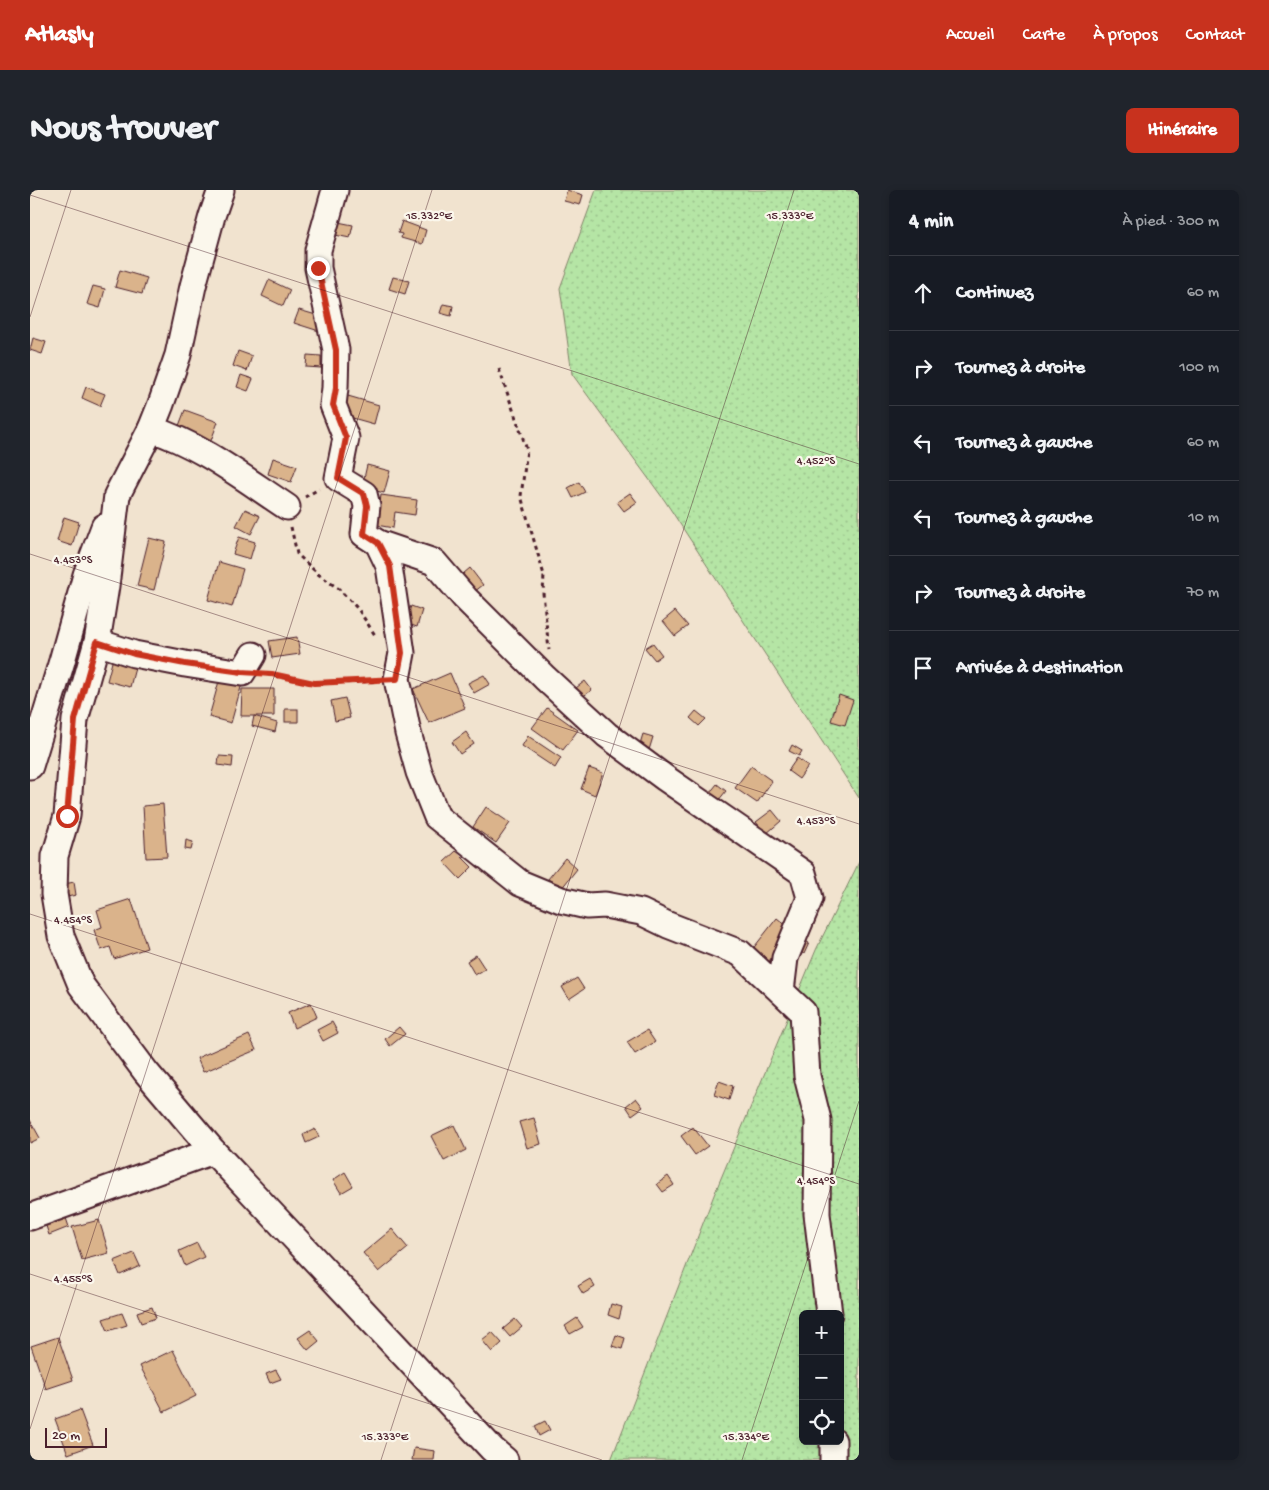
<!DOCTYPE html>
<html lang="fr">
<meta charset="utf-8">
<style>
:root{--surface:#171b24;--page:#20242c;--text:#f1f3f6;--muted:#9ea1a6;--line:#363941;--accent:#c8321e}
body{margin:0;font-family:"Gochi Hand",sans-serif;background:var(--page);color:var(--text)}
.controls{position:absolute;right:15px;bottom:15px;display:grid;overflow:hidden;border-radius:8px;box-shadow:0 2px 8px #0003}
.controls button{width:45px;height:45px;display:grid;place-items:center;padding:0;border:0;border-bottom:1px solid var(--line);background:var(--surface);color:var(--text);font:25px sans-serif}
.scale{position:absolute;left:15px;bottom:12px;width:62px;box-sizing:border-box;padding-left:5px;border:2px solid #4a1f2b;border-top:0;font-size:14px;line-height:18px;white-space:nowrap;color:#4a1f2b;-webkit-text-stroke:4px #fbf7ec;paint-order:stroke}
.stop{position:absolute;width:15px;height:15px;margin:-11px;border:4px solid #c8321e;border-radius:50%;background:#fff}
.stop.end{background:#c8321e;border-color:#fff;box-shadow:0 1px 5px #0008}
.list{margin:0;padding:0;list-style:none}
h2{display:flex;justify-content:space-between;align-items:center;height:65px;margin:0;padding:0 20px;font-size:21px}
h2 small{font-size:16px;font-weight:400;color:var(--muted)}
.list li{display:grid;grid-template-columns:32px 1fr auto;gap:15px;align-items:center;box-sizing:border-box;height:75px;padding:0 20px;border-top:1px solid var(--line)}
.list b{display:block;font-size:19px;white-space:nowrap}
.list em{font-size:16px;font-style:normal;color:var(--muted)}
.icon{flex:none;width:28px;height:28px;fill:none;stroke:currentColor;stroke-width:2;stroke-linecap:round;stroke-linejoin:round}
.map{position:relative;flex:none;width:829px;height:1270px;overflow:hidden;border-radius:8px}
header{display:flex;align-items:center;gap:30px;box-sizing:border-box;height:70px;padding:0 25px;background:var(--accent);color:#fff}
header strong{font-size:24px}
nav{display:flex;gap:28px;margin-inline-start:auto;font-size:18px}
.intro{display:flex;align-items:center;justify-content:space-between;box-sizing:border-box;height:120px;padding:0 30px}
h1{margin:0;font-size:35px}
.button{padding:12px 22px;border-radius:8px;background:var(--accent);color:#fff;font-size:18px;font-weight:700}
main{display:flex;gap:30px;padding:0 30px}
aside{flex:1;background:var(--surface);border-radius:8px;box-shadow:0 2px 8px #0003}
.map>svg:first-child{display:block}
.grass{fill:url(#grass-dots);stroke:#808268;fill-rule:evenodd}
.building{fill:#dab38b;stroke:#4a1f2b}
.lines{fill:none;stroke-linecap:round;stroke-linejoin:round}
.minor-casing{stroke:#4a1f2b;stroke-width:29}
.path{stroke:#4a1f2b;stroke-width:3;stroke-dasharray:4 4;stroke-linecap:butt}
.minor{stroke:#fbf7ec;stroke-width:25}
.route{stroke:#c8321e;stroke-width:6}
.ticks{fill:none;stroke:#4a1f2b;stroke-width:1;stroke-opacity:0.45}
.ticks-label{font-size:12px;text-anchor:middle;fill:#4a1f2b;stroke:#fbf7ec;stroke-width:4.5;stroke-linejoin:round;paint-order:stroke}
</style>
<header>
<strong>Atlasly</strong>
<nav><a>Accueil</a><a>Carte</a><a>À propos</a><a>Contact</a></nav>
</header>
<div class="intro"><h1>Nous trouver</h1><a class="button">Itinéraire</a></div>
<main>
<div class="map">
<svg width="829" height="1270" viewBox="0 0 829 1270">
<defs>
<pattern id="grass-dots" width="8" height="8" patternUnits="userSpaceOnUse" patternTransform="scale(1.25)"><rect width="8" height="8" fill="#b5e5a5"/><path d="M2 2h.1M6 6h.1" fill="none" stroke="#9dc48e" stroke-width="1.8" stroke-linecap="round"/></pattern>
</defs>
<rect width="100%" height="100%" fill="#f1e3cf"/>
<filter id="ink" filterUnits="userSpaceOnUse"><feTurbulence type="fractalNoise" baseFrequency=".02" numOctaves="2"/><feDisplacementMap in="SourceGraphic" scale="10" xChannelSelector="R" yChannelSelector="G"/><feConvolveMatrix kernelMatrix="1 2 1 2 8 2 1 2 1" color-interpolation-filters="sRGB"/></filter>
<g filter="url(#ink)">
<g class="grass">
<path d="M 566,0 L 829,0 L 829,608 L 635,311 L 542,184 L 530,98 Z"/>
<path d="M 829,672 L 829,1270 L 581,1270 L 684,1005 L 786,760 ZM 773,1124 L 810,1124 L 810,1251 L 773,1251 Z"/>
</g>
<g class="building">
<path d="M 537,0 L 553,5 L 550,15 L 534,11 Z"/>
<path d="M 303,31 L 323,35 L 320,48 L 300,44 Z"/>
<path d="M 372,31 L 396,40 L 392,54 L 371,48 L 372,44 L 368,43 Z"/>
<path d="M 90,80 L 117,88 L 112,104 L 85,97 Z"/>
<path d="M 363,87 L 379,91 L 375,104 L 359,99 Z"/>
<path d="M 239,90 L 260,100 L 253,116 L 232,106 Z"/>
<path d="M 63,96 L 75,99 L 70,118 L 57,114 Z"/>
<path d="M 413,114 L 423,116 L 421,126 L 410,123 Z"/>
<path d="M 269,120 L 293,127 L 289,141 L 264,133 Z"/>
<path d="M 3,148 L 16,152 L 12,164 L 0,160 Z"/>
<path d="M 208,161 L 222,166 L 217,181 L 203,176 Z"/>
<path d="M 277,165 L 291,166 L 291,178 L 276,177 Z"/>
<path d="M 211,185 L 223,189 L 218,201 L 207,197 Z"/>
<path d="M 56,197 L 75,204 L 70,216 L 52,208 Z"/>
<path d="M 318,206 L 349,215 L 344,234 L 312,225 Z"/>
<path d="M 155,220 L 188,232 L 180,253 L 147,241 Z"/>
<path d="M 243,268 L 267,276 L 261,292 L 238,284 Z"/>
<path d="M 337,275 L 360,281 L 354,303 L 332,297 Z"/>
<path d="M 549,292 L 555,302 L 543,308 L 538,298 Z"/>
<path d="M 600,303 L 607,312 L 594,321 L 587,312 Z"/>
<path d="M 351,305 L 387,310 L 385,325 L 365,322 L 363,338 L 341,334 L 344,312 L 350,313 Z"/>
<path d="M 215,319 L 230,326 L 221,344 L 206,336 Z"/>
<path d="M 34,327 L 49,332 L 42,356 L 27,351 Z"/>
<path d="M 209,347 L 225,352 L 220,369 L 203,364 Z"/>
<path d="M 119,348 L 136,352 L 124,400 L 107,396 Z"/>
<path d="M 189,372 L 213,379 L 202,417 L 178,410 Z"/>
<path d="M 440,378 L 453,395 L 440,405 L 427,389 Z"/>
<path d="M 381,416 L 392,420 L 387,437 L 375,433 Z"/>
<path d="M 645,421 L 658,436 L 645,446 L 633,431 Z"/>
<path d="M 267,447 L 270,464 L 242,468 L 239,451 Z"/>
<path d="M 623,453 L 632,465 L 625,470 L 615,458 Z"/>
<path d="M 83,468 L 106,474 L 100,497 L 77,491 Z"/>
<path d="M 420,483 L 435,518 L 399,533 L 383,499 Z"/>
<path d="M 191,484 L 213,490 L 201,533 L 179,527 Z"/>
<path d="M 454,485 L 460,494 L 444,503 L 438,493 Z"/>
<path d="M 555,491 L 562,500 L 549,509 L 542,501 Z"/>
<path d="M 212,499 L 244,499 L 244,526 L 211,526 Z"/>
<path d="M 809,505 L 823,510 L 815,535 L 801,531 Z"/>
<path d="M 315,508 L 320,528 L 305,531 L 301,511 Z"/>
<path d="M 517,518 L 548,540 L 533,560 L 502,538 Z"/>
<rect x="255" y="519" width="13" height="13"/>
<path d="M 666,521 L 676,529 L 669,536 L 660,528 Z"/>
<path d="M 224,526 L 247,533 L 245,542 L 222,536 Z"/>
<path d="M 436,542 L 444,554 L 430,564 L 422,552 Z"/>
<path d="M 613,544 L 623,547 L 619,560 L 609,557 Z"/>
<path d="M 498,546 L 531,568 L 525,578 L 492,556 Z"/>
<path d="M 762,555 L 772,561 L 769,566 L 759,561 Z"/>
<path d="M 189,566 L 203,567 L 202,577 L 188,575 Z"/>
<path d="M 767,568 L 778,576 L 769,589 L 758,581 Z"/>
<path d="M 721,576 L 742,591 L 727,613 L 705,598 Z"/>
<path d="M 559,578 L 573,583 L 565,605 L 551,599 Z"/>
<path d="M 687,594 L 696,601 L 688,611 L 679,604 Z"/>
<path d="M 133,614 L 137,667 L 116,668 L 113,616 Z"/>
<path d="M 456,617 L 480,633 L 466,653 L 443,637 Z"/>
<path d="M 742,620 L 751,631 L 736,644 L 726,632 Z"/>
<path d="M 156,650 L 163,652 L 161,660 L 155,659 Z"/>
<path d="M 426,661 L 442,677 L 430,689 L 414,672 Z"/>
<path d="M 535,668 L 547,679 L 531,699 L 518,689 Z"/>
<path d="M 44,692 L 46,705 L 33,708 L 30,695 Z"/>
<path d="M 101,709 L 117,758 L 84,769 L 80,757 L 71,760 L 64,740 L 72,737 L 67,720 Z"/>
<path d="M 747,728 L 763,741 L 734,778 L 718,765 Z"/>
<path d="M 769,748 L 779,753 L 774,764 L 764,759 Z"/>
<path d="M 446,765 L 455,779 L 445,785 L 437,771 Z"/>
<path d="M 547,788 L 554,799 L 539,809 L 532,797 Z"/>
<path d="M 281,813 L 287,827 L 264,838 L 258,823 Z"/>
<path d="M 302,832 L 308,843 L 293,851 L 287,840 Z"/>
<path d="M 369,837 L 375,844 L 360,856 L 355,849 Z"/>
<path d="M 617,840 L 625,852 L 605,864 L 597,852 Z"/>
<path d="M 219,845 L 226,860 L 173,882 L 167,868 Z"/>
<path d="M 689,891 L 703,896 L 699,910 L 684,905 Z"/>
<path d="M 606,908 L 613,917 L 602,925 L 596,916 Z"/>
<path d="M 504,928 L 511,954 L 497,958 L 489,932 Z"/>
<path d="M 0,930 L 10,948 L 0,953 Z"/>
<path d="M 424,935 L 436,960 L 414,971 L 401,946 Z"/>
<path d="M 663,937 L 678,956 L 665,965 L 651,946 Z"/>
<path d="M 285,939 L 289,947 L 276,953 L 273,945 Z"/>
<path d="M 315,982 L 323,996 L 311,1003 L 303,990 Z"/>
<path d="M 638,986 L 644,995 L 633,1002 L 627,994 Z"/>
<path d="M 34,1022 L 39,1037 L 19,1045 L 14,1030 Z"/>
<path d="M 69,1030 L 79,1063 L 52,1070 L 42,1037 Z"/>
<path d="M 362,1039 L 378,1058 L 349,1082 L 333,1063 Z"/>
<path d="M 167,1053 L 174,1067 L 155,1076 L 149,1061 Z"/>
<path d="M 104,1063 L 110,1076 L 90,1085 L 84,1071 Z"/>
<path d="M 560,1089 L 565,1097 L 553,1104 L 548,1096 Z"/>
<path d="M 581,1114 L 592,1117 L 589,1129 L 578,1125 Z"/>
<path d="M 122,1117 L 126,1128 L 111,1133 L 107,1122 Z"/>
<path d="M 92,1123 L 97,1135 L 78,1141 L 73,1129 Z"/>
<path d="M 547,1128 L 553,1137 L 540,1144 L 535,1136 Z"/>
<path d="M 485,1129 L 492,1137 L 480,1147 L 473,1139 Z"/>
<path d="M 280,1140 L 289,1151 L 278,1160 L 268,1148 Z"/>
<path d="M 462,1142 L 472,1153 L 462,1162 L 452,1150 Z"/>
<path d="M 586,1145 L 595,1148 L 592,1159 L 582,1156 Z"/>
<path d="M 28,1147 L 43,1190 L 16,1199 L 1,1156 Z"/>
<path d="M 143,1160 L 166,1206 L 134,1222 L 110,1176 Z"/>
<path d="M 246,1180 L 251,1189 L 240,1193 L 236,1184 Z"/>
<path d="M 50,1220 L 63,1255 L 38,1264 L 25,1229 Z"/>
<path d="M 515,1231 L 520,1240 L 509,1246 L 505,1236 Z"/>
<path d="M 384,1258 L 405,1261 L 404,1270 L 382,1270 Z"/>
</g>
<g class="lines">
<defs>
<g id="minor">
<path d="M 191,0 L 182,26 L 163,96 L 148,165 L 131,214 L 121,239 L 87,305 L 76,396 L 67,452 L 45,530 L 37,626 L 25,666 L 24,704 L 31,746 L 51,795 L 116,882 L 183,961 L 462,1259 L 475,1270"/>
<path d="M 305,0 L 288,60 L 288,78 L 306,160 L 305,198 L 303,215 L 316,248 L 308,288 L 334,304 L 337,316 L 334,344 L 348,353 L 359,376 L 372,463 L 367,489 L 378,543 L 389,582 L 407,627 L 490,693 L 531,710 L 557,716 L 575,715 L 611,722 L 638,735 L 710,763 L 773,822 L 777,886 L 788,930 L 787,1024 L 799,1124"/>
<path d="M 121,239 C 171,255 213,288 257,317"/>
<path d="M 348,353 L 404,372 L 435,408 L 515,488 L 577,545 L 635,588 L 773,683 L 780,708 L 755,768 L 751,801"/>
<path d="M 67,452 L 104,464 L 155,474 L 212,483 L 223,465"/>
<path d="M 0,576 L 32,471 L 56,385 L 74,337"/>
<path d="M 0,1027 L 183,961"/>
<path d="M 803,1270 L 803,1251"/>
</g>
</defs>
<use href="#minor" class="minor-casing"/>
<g class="path">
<path d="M 469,179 L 497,260 L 491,306 L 514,385 L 513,403 L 519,460"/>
<path d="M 275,307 L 289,299"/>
<path d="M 261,337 L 267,364 L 288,384 L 309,399 L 328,419 L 345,445"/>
<path d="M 237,484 L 283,493 L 345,491"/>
</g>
<use href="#minor" class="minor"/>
</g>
</g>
<g class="lines" filter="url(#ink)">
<path class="route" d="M 37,626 L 45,530 L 67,452 L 104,464 L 155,474 L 212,482 L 242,484 L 284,493 L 367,489 L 372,463 L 360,376 L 348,353 L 334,344 L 337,316 L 334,304 L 308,288 L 316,248 L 303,215 L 306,198 L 306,160 L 288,78"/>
</g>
<path class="ticks" d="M 0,5 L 829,274M 0,127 L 41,0M 0,364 L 829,634M 0,724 L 829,994M 0,1084 L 572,1270M 0,1239 L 402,0M 351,1270 L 764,0M 712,1270 L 829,911"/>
<g class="ticks-label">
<text x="399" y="29">15.332°E</text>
<text x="760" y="29">15.333°E</text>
<text x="786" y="274">4.452°S</text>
<text x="43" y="373">4.453°S</text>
<text x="786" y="634">4.453°S</text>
<text x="43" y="733">4.454°S</text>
<text x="786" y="994">4.454°S</text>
<text x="43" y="1092">4.455°S</text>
<text x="355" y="1250">15.333°E</text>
<text x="716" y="1250">15.334°E</text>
</g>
</svg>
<div class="controls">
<button>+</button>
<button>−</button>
<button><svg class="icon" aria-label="locate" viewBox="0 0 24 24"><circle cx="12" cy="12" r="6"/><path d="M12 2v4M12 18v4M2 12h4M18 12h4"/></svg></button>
</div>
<div class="scale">20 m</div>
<div class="stop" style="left:37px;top:626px"></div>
<div class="stop end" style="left:288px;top:78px"></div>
</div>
<aside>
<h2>4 min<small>À pied · 300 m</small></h2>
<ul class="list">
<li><svg class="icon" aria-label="ahead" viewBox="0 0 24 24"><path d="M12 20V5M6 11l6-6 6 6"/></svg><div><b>Continuez</b></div><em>60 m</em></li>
<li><svg class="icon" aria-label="right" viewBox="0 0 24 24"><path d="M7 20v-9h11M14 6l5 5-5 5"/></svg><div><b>Tournez à droite</b></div><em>100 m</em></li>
<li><svg class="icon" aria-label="left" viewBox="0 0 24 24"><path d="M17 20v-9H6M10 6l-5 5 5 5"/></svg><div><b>Tournez à gauche</b></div><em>60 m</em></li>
<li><svg class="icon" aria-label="left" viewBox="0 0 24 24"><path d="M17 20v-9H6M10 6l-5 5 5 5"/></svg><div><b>Tournez à gauche</b></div><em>10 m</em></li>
<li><svg class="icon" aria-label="right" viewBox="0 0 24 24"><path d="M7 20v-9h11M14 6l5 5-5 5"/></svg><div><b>Tournez à droite</b></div><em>70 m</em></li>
<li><svg class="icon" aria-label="arrive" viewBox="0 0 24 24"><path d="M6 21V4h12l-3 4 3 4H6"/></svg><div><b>Arrivée à destination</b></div></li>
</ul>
</aside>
</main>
